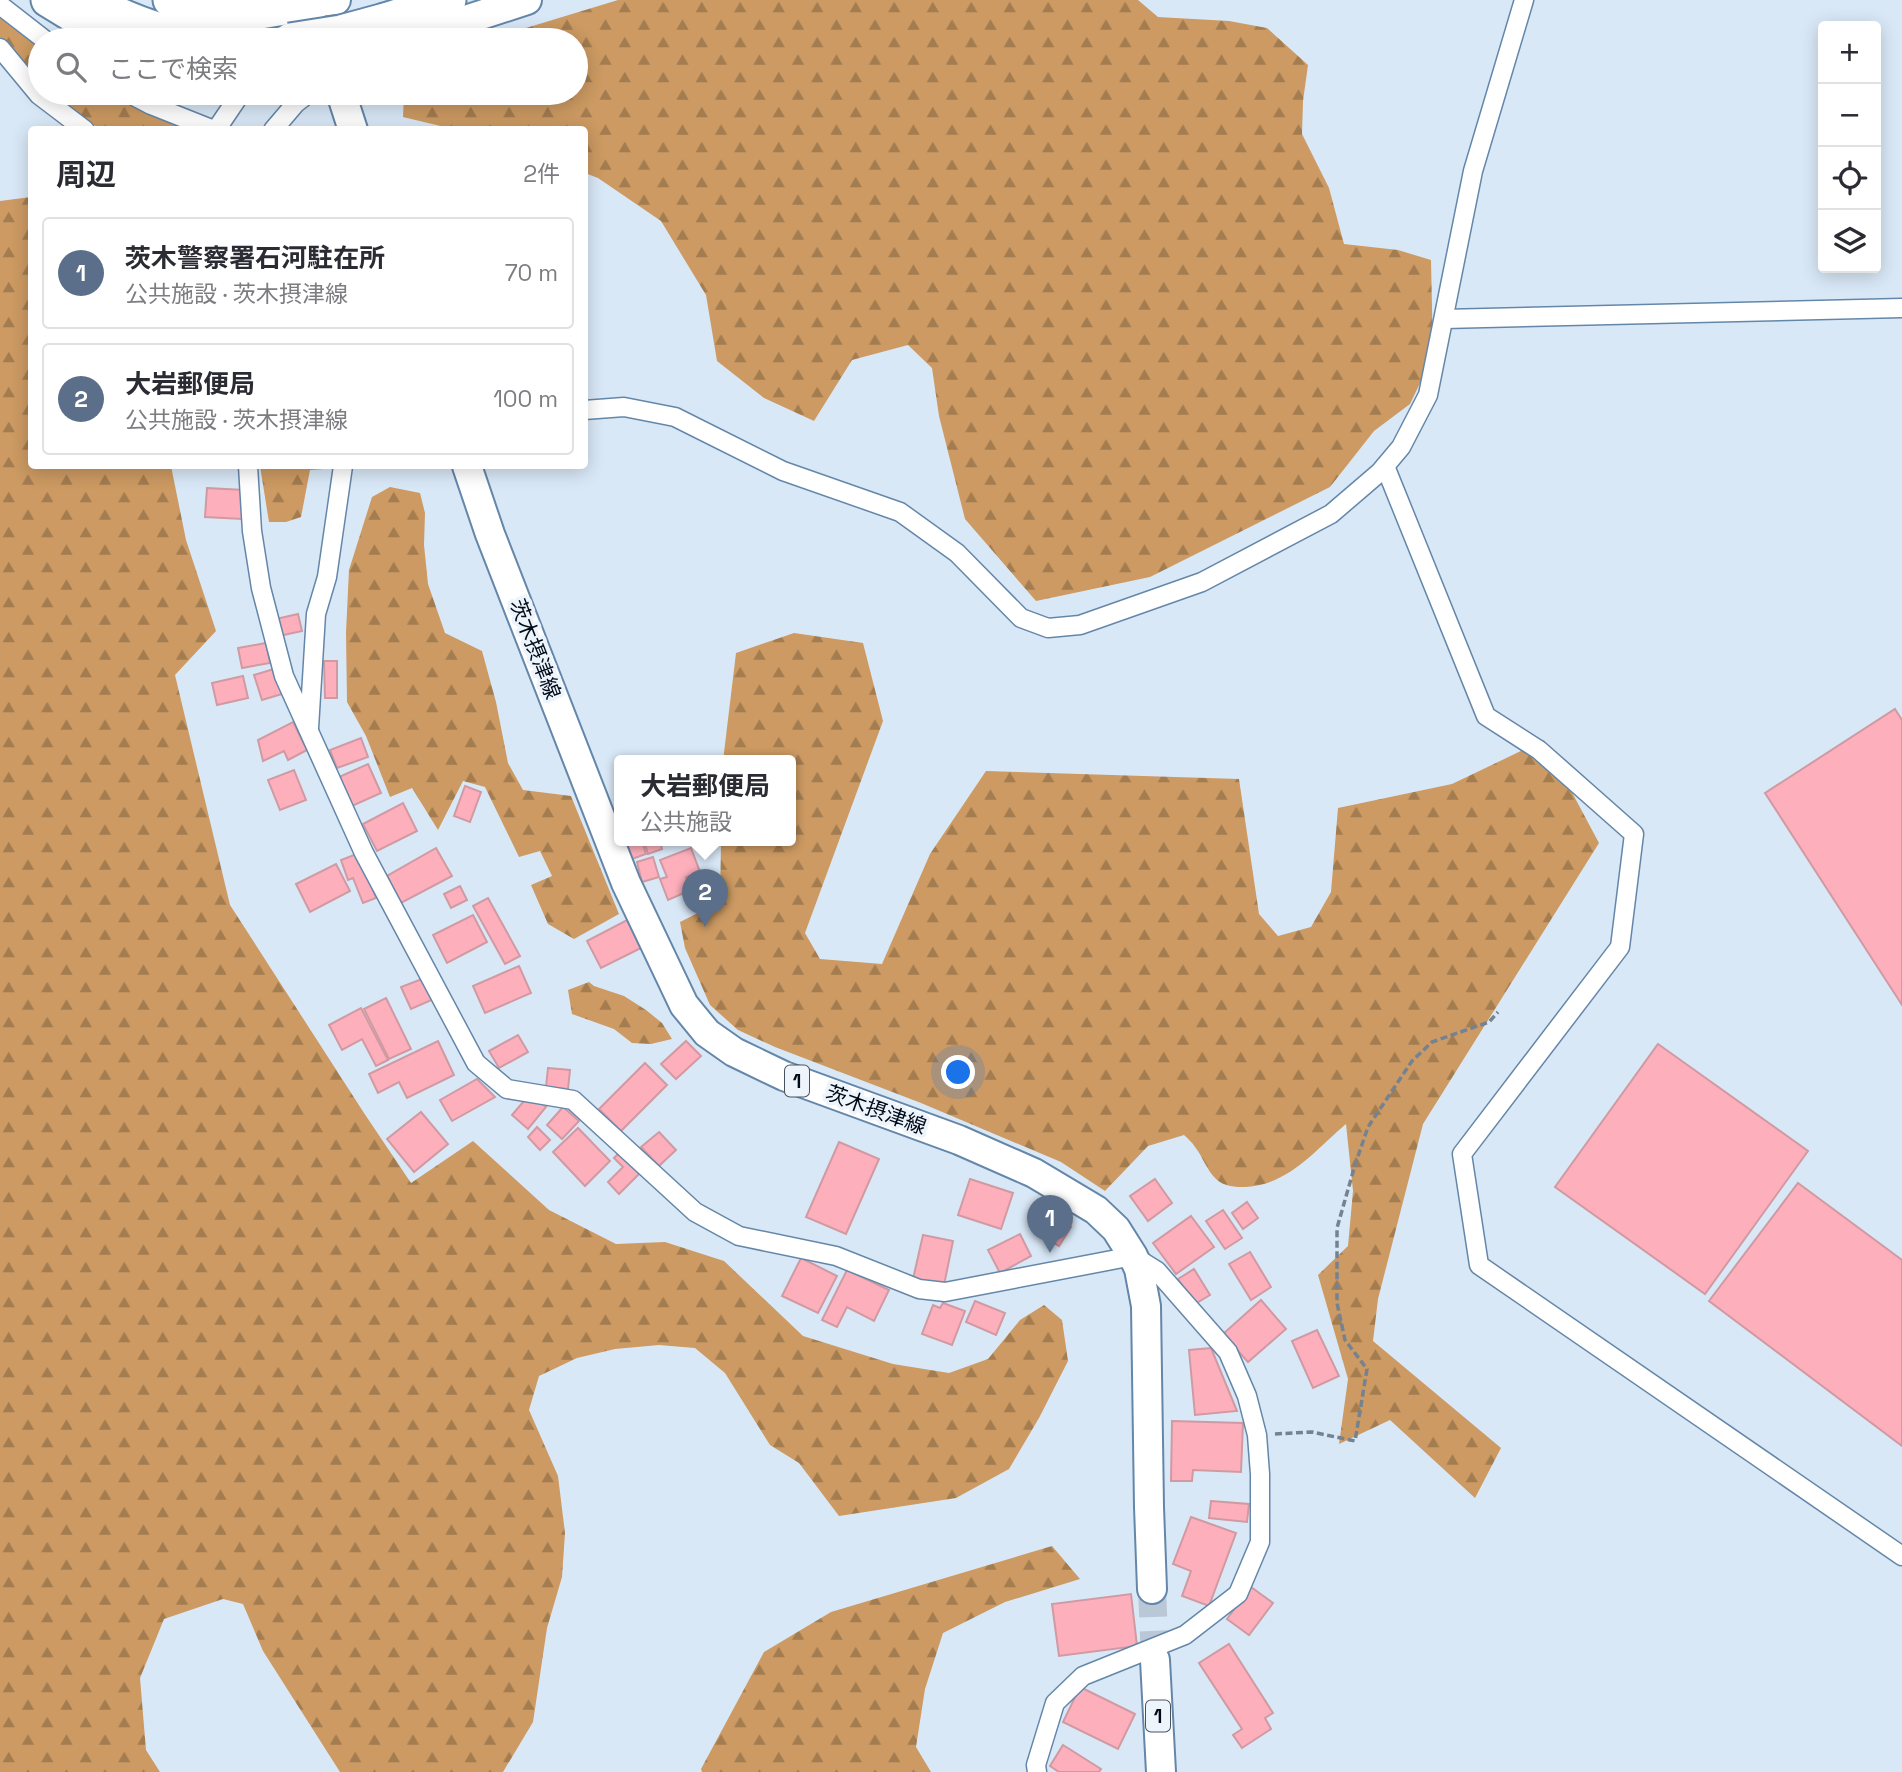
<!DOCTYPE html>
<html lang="ja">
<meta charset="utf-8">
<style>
:root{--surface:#fff;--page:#f7f7f7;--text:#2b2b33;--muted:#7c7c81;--line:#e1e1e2;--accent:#db2777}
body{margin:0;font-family:"Space Grotesk","Noto Sans JP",sans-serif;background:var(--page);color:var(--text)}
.controls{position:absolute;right:21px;top:21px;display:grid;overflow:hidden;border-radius:7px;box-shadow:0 4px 18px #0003}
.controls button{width:63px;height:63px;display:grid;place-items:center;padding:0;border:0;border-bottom:2px solid var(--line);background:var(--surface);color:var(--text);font:35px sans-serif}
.you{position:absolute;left:959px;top:1073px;width:24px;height:24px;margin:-18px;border:5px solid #fff;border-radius:50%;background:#1a73e8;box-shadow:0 0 0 10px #1a73e833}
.badge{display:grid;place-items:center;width:46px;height:46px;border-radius:50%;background:var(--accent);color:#fff;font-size:23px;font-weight:700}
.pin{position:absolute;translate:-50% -58px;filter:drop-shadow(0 2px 4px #0008)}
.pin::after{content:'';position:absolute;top:37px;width:24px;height:21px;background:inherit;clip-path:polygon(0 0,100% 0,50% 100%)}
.popup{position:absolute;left:614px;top:755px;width:182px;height:91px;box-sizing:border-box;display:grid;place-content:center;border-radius:7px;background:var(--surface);filter:drop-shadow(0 2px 5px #0005);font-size:23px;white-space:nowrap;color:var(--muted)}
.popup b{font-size:26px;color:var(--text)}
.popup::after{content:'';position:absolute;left:50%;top:100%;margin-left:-14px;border:14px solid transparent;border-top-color:var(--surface)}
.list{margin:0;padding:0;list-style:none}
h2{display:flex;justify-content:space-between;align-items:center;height:91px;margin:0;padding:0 28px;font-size:30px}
h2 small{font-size:23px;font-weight:400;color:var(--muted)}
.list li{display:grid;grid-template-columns:46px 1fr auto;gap:21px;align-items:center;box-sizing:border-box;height:112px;margin:0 14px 14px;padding:0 14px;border:2px solid var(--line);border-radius:7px}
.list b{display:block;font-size:26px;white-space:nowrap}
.list p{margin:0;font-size:23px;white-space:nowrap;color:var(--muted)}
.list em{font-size:23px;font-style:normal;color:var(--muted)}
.icon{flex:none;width:38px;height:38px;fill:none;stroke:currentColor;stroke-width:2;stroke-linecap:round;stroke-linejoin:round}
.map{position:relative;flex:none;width:1902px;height:1772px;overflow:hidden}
.search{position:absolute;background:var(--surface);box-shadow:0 4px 18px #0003;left:28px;top:28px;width:560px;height:77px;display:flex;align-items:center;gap:18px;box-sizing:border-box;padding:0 24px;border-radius:38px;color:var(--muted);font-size:26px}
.panel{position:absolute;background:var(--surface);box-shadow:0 4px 18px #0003;left:28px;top:126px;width:560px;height:343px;border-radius:7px}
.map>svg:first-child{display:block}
.forest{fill:url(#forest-firs)}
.building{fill:#feafbc;stroke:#d09aa2;stroke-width:2}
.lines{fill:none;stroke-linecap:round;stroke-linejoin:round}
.primary-tunnel{stroke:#b9c7d6;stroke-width:28;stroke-dasharray:28 14;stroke-linecap:butt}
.minor-casing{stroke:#6487a9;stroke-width:21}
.primary-casing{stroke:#6487a9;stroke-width:32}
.motorway-casing{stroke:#6487a9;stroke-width:37}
.path{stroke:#758290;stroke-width:3.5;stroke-dasharray:7 3.5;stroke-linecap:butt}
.minor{stroke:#fff;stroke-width:18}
.primary{stroke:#fff;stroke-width:28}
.motorway{stroke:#fff;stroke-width:33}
.motorway-bridge-casing{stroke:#6487a9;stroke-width:37;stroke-linecap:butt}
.motorway-bridge{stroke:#fff;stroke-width:33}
.labels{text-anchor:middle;stroke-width:7;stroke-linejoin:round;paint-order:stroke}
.shield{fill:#edf4fc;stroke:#48525d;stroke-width:2}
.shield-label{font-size:19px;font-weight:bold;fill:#020c19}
.street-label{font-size:21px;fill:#020c19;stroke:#edf4fc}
</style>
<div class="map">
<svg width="1902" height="1772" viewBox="0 0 1902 1772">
<defs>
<pattern id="forest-firs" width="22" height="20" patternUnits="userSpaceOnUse" patternTransform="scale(1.75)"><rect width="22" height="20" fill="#cc9a62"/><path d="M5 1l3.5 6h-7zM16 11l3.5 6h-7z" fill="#a37c50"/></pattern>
</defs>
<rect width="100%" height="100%" fill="#d9e8f7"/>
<g class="forest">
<path d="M 618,0 L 1138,0 L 1158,17 L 1229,21 L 1267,28 L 1308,65 L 1303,101 L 1302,134 L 1329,188 L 1344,244 L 1398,250 L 1431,260 L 1433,356 L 1410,404 L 1374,431 L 1330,487 L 1150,577 L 1036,601 L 965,519 L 939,416 L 932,368 L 908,345 L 852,360 L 814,421 L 764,398 L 717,361 L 706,295 L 661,221 L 598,178 L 585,173 L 584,130 L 453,129 L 403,117 L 404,93 L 576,93 L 576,40 L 487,40 Z"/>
<path d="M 0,13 L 40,45 L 40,84 L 0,37 Z"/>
<path d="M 49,93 L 113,93 L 145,109 L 192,129 L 100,129 Z"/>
<path d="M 31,197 L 32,466 L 171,466 L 186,540 L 216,631 L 175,675 L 230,905 L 364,1113 L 411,1183 L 473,1141 L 549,1210 L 616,1244 L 665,1242 L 724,1261 L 803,1336 L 893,1364 L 949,1373 L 988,1359 L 1020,1320 L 1044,1305 L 1062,1320 L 1068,1361 L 1039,1418 L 1009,1469 L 956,1498 L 839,1516 L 799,1463 L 770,1445 L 725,1373 L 695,1348 L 659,1345 L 615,1349 L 577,1358 L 539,1376 L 529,1410 L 558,1476 L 565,1533 L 562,1577 L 547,1628 L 533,1722 L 503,1772 L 340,1772 L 263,1651 L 243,1604 L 223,1599 L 164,1619 L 140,1678 L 146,1750 L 160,1772 L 0,1772 L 0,201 Z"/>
<path d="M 260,466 L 325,466 L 324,469 L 310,470 L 301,517 L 286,522 L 269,522 Z"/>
<path d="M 390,487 L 420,493 L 425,513 L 424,545 L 428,584 L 445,633 L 482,651 L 496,702 L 508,763 L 523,790 L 571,796 L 619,914 L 574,939 L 548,924 L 531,885 L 552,876 L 540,851 L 519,857 L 485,787 L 463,781 L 438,830 L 412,788 L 390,797 L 366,736 L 347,702 L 346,632 L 349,570 L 372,497 Z"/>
<path d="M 794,633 L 863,643 L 883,721 L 805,933 L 820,959 L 882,964 L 930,854 L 986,771 L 1239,779 L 1259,914 L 1278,936 L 1311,927 L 1331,892 L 1338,808 L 1452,784 L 1544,740 L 1599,843 L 1423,1124 L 1378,1299 L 1373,1341 L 1501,1448 L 1475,1498 L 1390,1420 L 1339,1444 L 1348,1379 L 1318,1275 L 1348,1246 L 1353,1191 L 1346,1124 C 1315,1150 1290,1184 1246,1187 C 1235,1187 1225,1187 1216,1179 C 1206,1169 1203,1157 1195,1147 C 1192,1142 1188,1139 1184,1135 L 1148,1146 L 1105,1191 L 1061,1162 L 921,1103 L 775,1047 L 738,1030 L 710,1005 L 685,948 L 680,922 L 720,902 L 721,841 L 791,841 L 791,761 L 723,761 L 736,653 Z"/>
<path d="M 589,982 L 594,986 L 624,996 L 646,1010 L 662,1023 L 672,1039 L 651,1044 L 632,1043 L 614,1029 L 572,1014 L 568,990 Z"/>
<path d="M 1052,1546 L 1080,1579 L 1005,1602 L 943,1633 L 925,1689 L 916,1747 L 931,1772 L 702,1772 L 701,1769 L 764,1652 L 831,1612 Z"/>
</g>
<g class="building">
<path d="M 207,488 L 244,490 L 242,519 L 205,517 Z"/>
<path d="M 298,614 L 302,631 L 279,636 L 276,619 Z"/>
<path d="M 266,643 L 270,663 L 242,668 L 238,648 Z"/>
<path d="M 324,661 L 337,661 L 337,698 L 325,698 Z"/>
<path d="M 277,668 L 285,693 L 262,700 L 254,675 Z"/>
<path d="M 243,676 L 248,698 L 217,705 L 212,683 Z"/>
<path d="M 1895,709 L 1902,720 L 1902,1005 L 1765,793 Z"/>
<path d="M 293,722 L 307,750 L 288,760 L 284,751 L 263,761 L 258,740 Z"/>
<path d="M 361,738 L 368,757 L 337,768 L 330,750 Z"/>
<path d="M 368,764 L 381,793 L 352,806 L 339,777 Z"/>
<path d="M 294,770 L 306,800 L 280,810 L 268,780 Z"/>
<path d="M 465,786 L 481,792 L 470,822 L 454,816 Z"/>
<path d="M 403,803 L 417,831 L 377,851 L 363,824 Z"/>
<path d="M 626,841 L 642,841 L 646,854 L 632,859 Z"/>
<path d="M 644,841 L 660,841 L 662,849 L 648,854 Z"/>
<path d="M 436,848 L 452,876 L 401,903 L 387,876 Z"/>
<path d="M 691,848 L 700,872 L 686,877 L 691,890 L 668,900 L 660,879 L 667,877 L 660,860 Z"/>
<path d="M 359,853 L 376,898 L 363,903 L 353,878 L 348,880 L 341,860 Z"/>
<path d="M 653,857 L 659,877 L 642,882 L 637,862 Z"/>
<path d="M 336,864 L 350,891 L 310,912 L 296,884 Z"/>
<path d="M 460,886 L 467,900 L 451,908 L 444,894 Z"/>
<path d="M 488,898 L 520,956 L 505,964 L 473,906 Z"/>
<path d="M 473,915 L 487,942 L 447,963 L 433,935 Z"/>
<path d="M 627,920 L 641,948 L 601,968 L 587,941 Z"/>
<path d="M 519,966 L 531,993 L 485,1013 L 473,986 Z"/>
<path d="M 427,977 L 436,998 L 411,1009 L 401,987 Z"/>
<path d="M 386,998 L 411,1049 L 389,1059 L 364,1009 Z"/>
<path d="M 361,1008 L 388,1060 L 376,1066 L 362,1039 L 342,1050 L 329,1025 Z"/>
<path d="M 518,1035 L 528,1052 L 499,1068 L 489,1051 Z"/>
<path d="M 438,1041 L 454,1075 L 407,1098 L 399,1082 L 378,1093 L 369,1074 Z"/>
<path d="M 686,1041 L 701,1056 L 676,1079 L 661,1064 Z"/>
<path d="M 1658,1044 L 1808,1151 L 1705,1294 L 1555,1187 Z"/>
<path d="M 645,1063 L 667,1085 L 621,1131 L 599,1109 Z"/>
<path d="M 548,1068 L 570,1070 L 568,1089 L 546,1087 Z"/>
<path d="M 477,1079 L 495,1097 L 452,1121 L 440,1100 Z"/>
<path d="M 530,1094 L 546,1107 L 528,1129 L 512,1115 Z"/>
<path d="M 563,1107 L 579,1121 L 562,1139 L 547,1125 Z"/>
<path d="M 421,1112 L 448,1144 L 414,1172 L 387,1139 Z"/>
<path d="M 537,1127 L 550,1140 L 540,1150 L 528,1137 Z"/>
<path d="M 578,1128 L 610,1161 L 585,1186 L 553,1152 Z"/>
<path d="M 659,1132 L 676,1150 L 659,1166 L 641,1147 Z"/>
<path d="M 839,1142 L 879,1159 L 846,1234 L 806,1217 Z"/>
<path d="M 620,1152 L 641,1172 L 619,1194 L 608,1182 L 623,1167 L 614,1158 Z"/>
<path d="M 970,1179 L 1013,1193 L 1001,1229 L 958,1215 Z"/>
<path d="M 1155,1179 L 1172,1203 L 1148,1221 L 1130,1196 Z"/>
<path d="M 1798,1183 L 1902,1260 L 1902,1446 L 1709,1301 Z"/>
<path d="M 1247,1202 L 1258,1218 L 1243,1229 L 1232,1213 Z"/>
<path d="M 1223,1210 L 1242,1238 L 1225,1249 L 1206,1221 Z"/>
<path d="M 1047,1212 L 1071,1227 L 1059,1246 L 1035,1231 Z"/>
<path d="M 1191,1216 L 1214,1247 L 1176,1274 L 1153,1243 Z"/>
<path d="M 1020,1234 L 1031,1256 L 1000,1273 L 988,1250 Z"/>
<path d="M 923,1235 L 953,1241 L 944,1285 L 913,1279 Z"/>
<path d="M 1250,1252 L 1271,1287 L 1251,1300 L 1229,1264 Z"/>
<path d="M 801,1258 L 837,1276 L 818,1313 L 782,1296 Z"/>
<path d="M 1194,1269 L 1210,1295 L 1195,1304 L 1178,1279 Z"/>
<path d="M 847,1270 L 889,1290 L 874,1321 L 847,1307 L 837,1327 L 822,1320 Z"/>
<path d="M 1261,1300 L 1286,1329 L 1248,1362 L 1223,1334 Z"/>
<path d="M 975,1301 L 1005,1313 L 996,1335 L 966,1322 Z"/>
<path d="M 943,1303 L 965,1311 L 952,1345 L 922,1334 L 933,1305 L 940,1308 Z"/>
<path d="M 1317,1330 L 1339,1376 L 1313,1388 L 1292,1341 Z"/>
<path d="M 1211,1348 L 1237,1411 L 1195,1415 L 1189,1350 Z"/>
<path d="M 1172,1421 L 1243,1423 L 1241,1472 L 1193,1470 L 1192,1481 L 1171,1481 Z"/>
<path d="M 1211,1501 L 1249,1504 L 1247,1522 L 1209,1518 Z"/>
<path d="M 1191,1517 L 1236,1533 L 1209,1606 L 1182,1596 L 1191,1571 L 1173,1564 Z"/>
<path d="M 1251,1587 L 1273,1603 L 1249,1635 L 1227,1619 Z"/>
<path d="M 1131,1594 L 1137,1646 L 1059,1656 L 1052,1604 Z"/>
<path d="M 1229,1644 L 1273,1713 L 1265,1718 L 1271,1729 L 1242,1748 L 1233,1735 L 1242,1729 L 1199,1663 Z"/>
<path d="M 1080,1687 L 1135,1714 L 1118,1749 L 1063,1722 Z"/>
<path d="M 1063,1745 L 1101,1769 L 1099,1772 L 1059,1772 L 1050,1766 Z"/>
</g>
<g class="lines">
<path class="primary-tunnel" d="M 1152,1589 L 1155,1660"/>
<defs>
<g id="minor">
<path d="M 0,5 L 45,40"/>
<path d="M 0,48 L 39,95 L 85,130"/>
<path d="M 128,93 L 151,105 L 214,130"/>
<path d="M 216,130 L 241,93"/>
<path d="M 273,130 L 296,103 L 309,93"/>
<path d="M 1444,319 L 1902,308"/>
<path d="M 584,410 L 624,407 L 675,417 L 783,471 L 900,512 L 957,553 L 1021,618 L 1048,628 L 1080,625 L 1202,582 L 1331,514 L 1380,472 L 1401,447 L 1428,395 L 1473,171 L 1524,0"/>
<path d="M 248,466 L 252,531 L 261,588 L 284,676 L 364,853 L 476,1063 L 507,1089 L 573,1100 L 695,1212 L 739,1236 L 836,1256 L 919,1289 L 945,1292 L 1133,1256 L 1157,1271 L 1228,1352 L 1247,1396 L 1257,1435 L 1260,1474 L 1260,1542 L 1238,1594 L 1185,1635 L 1083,1676 L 1055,1703 L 1036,1765 L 1037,1772"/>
<path d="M 1385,466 L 1486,716 L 1539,750 L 1634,834 L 1620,947 L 1462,1154 L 1479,1265 L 1902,1556"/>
<path d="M 309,728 L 316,614 L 327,577 L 343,466"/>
</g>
<g id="primary">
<path d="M 314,3 L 336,0"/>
<path d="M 404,40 L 527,0"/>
<path d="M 341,93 L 353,130"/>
<path d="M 467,466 L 490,534 L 626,883 L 684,1005 L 707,1033 L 734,1052 L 784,1076 L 959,1140 L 1034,1173 L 1096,1210 L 1116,1229 L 1133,1256 L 1139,1269 L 1146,1306 L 1149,1507 L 1152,1589"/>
<path d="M 1155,1660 L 1161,1772"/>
</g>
<g id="motorway">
<path d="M 48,0 L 97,30 L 111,36"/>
<path d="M 89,0 C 133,23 173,38 223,40"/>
<path d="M 170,0 L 184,5 L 248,14 L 314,3"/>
<path d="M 385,20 L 449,0"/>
</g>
</defs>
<use href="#minor" class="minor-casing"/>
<use href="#primary" class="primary-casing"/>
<use href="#motorway" class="motorway-casing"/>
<path class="path" d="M 1275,1434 L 1312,1432 L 1355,1441 L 1367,1369 L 1345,1340 L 1337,1303 L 1337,1228 L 1355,1165 L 1368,1127 L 1412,1061 L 1432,1042 L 1489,1022 L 1498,1012"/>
<use href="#minor" class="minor"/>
<use href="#primary" class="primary"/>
<use href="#motorway" class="motorway"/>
<defs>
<path id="motorway-bridge" d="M 290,40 L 341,32 L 385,20"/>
</defs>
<use href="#motorway-bridge" class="motorway-bridge-casing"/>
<use href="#motorway-bridge" class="motorway-bridge"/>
</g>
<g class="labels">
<g class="shield">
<rect x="785" y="1065.5" width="24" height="31" rx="5"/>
<rect x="1146" y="1700.5" width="24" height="31" rx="5"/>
</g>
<g class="shield-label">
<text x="797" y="1088">1</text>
<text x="1158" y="1723">1</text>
</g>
<g class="street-label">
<text transform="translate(535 649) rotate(69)" y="7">茨木摂津線</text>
<text transform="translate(876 1110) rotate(20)" y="7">茨木摂津線</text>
</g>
</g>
</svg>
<div class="controls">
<button>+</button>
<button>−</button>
<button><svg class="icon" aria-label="locate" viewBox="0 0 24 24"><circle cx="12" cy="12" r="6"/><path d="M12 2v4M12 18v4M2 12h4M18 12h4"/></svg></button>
<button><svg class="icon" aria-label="layers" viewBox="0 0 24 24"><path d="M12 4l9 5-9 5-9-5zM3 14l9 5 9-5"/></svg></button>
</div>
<div class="you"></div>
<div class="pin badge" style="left:1050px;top:1253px;background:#5c6f8a">1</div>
<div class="pin badge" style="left:705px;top:927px;background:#5c6f8a">2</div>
<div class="popup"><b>大岩郵便局</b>公共施設</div>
<div class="search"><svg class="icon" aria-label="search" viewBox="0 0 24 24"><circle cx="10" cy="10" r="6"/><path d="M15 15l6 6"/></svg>ここで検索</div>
<section class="panel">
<h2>周辺<small>2件</small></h2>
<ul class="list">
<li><span class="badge" style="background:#5c6f8a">1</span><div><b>茨木警察署石河駐在所</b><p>公共施設 · 茨木摂津線</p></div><em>70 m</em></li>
<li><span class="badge" style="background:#5c6f8a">2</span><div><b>大岩郵便局</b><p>公共施設 · 茨木摂津線</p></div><em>100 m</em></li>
</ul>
</section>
</div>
